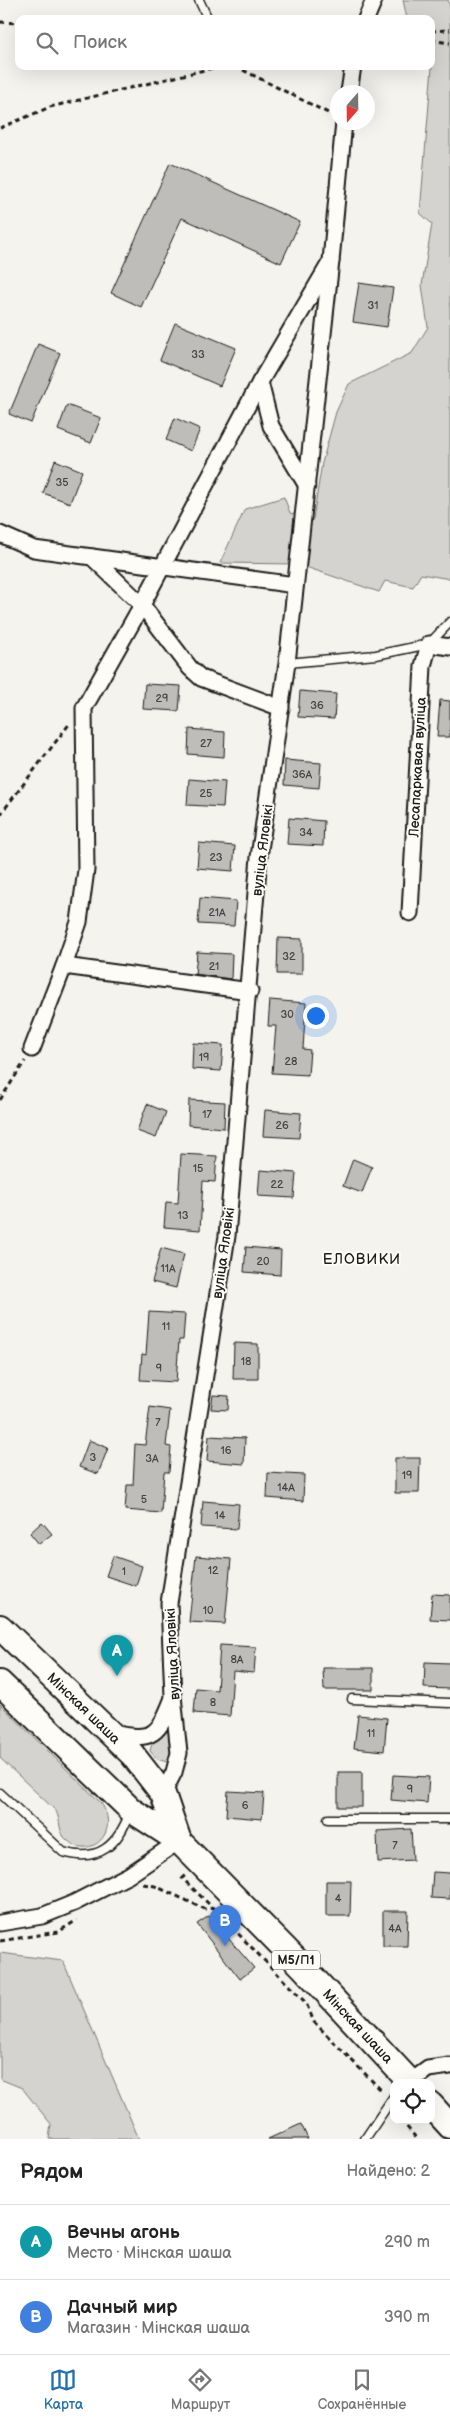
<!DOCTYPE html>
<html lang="ru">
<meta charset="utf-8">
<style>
:root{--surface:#fff;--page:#f2f2f2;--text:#222;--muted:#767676;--line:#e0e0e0;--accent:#1f6fb2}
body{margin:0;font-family:"Balsamiq Sans",sans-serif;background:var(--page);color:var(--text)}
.controls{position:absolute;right:15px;bottom:15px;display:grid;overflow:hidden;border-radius:10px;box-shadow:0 5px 20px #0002}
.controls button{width:45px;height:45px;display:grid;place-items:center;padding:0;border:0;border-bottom:1px solid var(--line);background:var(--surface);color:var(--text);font:25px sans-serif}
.compass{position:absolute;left:330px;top:85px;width:45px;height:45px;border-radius:50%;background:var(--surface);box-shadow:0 5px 20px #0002;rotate:200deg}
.you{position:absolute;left:315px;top:1015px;width:18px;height:18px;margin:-12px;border:4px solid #fff;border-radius:50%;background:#1a73e8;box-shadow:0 0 0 8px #1a73e833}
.badge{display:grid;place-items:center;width:32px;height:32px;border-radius:50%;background:var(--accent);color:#fff;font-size:16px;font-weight:700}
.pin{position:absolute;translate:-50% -41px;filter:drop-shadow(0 1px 2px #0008)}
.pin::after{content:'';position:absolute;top:26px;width:18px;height:15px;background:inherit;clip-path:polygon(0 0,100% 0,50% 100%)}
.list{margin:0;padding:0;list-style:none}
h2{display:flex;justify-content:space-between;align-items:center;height:65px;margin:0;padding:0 20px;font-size:21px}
h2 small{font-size:16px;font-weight:400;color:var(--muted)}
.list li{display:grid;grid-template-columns:32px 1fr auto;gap:15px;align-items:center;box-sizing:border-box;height:75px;padding:0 20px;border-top:1px solid var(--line)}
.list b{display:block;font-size:19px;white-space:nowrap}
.list p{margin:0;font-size:16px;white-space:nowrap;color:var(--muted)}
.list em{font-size:16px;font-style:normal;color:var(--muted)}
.icon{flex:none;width:28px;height:28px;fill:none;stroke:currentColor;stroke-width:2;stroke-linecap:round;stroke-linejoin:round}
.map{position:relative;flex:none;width:450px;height:2139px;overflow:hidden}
.search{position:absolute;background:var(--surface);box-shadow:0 5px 20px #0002;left:15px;right:15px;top:15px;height:55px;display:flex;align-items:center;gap:12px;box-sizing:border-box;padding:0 18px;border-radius:10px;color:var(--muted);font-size:19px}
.sheet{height:215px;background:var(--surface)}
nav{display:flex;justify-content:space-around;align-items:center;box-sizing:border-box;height:70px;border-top:1px solid var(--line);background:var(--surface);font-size:14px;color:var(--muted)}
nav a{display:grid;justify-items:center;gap:2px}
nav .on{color:var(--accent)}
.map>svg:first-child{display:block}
.green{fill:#d4d3cf;stroke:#787876}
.building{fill:#bebdba;stroke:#1c1c1c}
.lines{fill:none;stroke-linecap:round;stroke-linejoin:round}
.service-casing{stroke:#1c1c1c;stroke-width:11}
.minor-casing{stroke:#1c1c1c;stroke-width:19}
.primary-casing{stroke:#1c1c1c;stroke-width:28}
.path{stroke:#1c1c1c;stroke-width:3;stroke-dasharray:5 4;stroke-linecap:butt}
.service{stroke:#fdfcf7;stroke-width:8}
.minor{stroke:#fdfcf7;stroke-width:15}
.primary{stroke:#fdfcf7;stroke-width:24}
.labels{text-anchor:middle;stroke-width:4;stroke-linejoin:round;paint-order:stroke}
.number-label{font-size:11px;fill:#444}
.shield{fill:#fdfcf7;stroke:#605f5e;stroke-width:1}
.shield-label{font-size:12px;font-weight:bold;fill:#1c1c1c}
.street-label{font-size:14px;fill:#1c1c1c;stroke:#fdfcf7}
.neighbourhood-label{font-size:15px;letter-spacing:1px;fill:#1c1c1c;stroke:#fdfcf7}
</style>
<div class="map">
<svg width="450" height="2139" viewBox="0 0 450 2139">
<rect width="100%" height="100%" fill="#f4f3ee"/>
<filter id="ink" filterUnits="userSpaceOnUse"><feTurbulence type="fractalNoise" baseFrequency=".02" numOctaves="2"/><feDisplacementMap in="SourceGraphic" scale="10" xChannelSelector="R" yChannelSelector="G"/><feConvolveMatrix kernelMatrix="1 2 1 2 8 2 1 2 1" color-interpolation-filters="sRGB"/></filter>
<g filter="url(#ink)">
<g class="green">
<path d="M 403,0 L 448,0 L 450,7 L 450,579 L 421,574 L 413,587 L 385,581 L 379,592 L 297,564 L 220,563 L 245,509 L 284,497 L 290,513 L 313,519 L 322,463 L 336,412 L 349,384 L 412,353 L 428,327 L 422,285 L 432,224 L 420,213 L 432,67 L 431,19 L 407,19 Z"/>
<path d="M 0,1704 L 101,1803 C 121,1832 91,1861 67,1840 C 58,1833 61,1821 56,1811 L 0,1758 Z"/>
<path d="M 167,1731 L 171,1736 L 170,1754 L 167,1762 L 157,1759 L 150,1751 C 152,1741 157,1733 167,1731 Z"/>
<path d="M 0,1953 L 63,1961 L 139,2139 L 49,2139 L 51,2124 L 22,2088 L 0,2079 Z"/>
</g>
<g class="building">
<path d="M 170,163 L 300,222 L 281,263 L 182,218 L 141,307 L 111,293 Z"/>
<path d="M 359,283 L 393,288 L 387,327 L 353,322 Z"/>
<path d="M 175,323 L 236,348 L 220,386 L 160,360 Z"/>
<path d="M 38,344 L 60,353 L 31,423 L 9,414 Z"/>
<path d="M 67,405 L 101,418 L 91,443 L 58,430 Z"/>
<path d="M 175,418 L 200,429 L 191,451 L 166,440 Z"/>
<path d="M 55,460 L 82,471 L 70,503 L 43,493 Z"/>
<path d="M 145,684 L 181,686 L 179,711 L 143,709 Z"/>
<path d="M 300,691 L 336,694 L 334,719 L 298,717 Z"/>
<path d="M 440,700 L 450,701 L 450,737 L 437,737 Z"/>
<path d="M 189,729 L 225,732 L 224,757 L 188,754 Z"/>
<path d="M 285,760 L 321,763 L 319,788 L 284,785 Z"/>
<path d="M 189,779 L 225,782 L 223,807 L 187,805 Z"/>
<path d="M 289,818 L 324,821 L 323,846 L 287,844 Z"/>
<path d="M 199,843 L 235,846 L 233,871 L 197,868 Z"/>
<path d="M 200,898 L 236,901 L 234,926 L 198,924 Z"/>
<path d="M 278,938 L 302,939 L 302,974 L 277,974 Z"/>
<path d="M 197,952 L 232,954 L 231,979 L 195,974 Z"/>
<path d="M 270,1000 L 306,1003 L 303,1049 L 310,1050 L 308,1075 L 272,1073 L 276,1026 L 268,1026 Z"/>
<path d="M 193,1043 L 223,1045 L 221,1071 L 192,1069 Z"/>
<path d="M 189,1100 L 225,1102 L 224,1128 L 188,1125 Z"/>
<path d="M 147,1104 L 166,1112 L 156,1138 L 137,1131 Z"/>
<path d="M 265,1110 L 301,1113 L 299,1138 L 263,1136 Z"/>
<path d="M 181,1154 L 217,1156 L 215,1182 L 203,1181 L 200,1230 L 164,1227 L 166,1202 L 178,1203 Z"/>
<path d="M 353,1159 L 372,1167 L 362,1193 L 343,1186 Z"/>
<path d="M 260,1170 L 296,1173 L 294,1198 L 258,1196 Z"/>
<path d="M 246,1247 L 281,1250 L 280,1275 L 244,1272 Z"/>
<path d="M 161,1248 L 184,1254 L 176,1288 L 152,1282 Z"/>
<path d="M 149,1312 L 185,1314 L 183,1340 L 179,1340 L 176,1382 L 140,1380 L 142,1354 L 146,1355 Z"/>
<path d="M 234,1343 L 258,1344 L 258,1379 L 233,1379 Z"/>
<path d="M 213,1395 L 229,1396 L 228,1410 L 211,1409 Z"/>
<path d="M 150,1407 L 170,1410 L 166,1446 L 171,1447 L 169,1472 L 164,1472 L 161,1513 L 125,1510 L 127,1485 L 133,1485 L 135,1444 L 145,1445 Z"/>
<path d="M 209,1436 L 245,1438 L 244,1464 L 207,1461 Z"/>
<path d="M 89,1440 L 108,1448 L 98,1474 L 79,1467 Z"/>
<path d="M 395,1458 L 420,1458 L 419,1493 L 395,1493 Z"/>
<path d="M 268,1473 L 304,1475 L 303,1501 L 267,1498 Z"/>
<path d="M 203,1501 L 239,1504 L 237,1529 L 201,1527 Z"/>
<path d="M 42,1522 L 52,1534 L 39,1544 L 30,1533 Z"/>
<path d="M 113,1556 L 142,1566 L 136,1586 L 106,1576 Z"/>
<path d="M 196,1556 L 231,1559 L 225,1624 L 189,1622 Z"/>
<path d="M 432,1594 L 450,1595 L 450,1620 L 430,1619 Z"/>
<path d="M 220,1645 L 256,1647 L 254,1673 L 233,1671 L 230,1716 L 194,1713 L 196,1688 L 217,1690 Z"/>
<path d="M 425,1662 L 450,1663 L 450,1689 L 424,1688 Z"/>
<path d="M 323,1668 L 373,1668 L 373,1690 L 324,1690 Z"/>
<path d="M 358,1715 L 387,1718 L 384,1751 L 354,1748 Z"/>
<rect x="338" y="1772" width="24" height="35"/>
<path d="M 393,1775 L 429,1777 L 427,1803 L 391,1800 Z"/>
<path d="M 228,1791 L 264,1793 L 262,1819 L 226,1816 Z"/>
<path d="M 411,1829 L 413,1860 L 378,1862 L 377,1831 Z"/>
<path d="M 433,1872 L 450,1873 L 450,1899 L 431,1898 Z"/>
<path d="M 326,1881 L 351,1881 L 350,1916 L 326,1916 Z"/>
<path d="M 383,1911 L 408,1911 L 407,1946 L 383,1946 Z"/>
<path d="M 209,1916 L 254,1968 L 240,1979 L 197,1924 Z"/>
<path d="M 301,2124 L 308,2139 L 268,2139 Z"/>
</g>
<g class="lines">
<defs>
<g id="service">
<path d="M 199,0 L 208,19"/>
<path d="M 287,663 L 376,655 L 429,644 L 450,622"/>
<path d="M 352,1699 L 450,1703"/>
<path d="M 0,1793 L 63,1852 C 99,1863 118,1845 130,1812"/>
<path d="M 328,1819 L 450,1819"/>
<path d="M 365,2139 L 394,2096"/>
</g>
<g id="minor">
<path d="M 366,19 L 374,0"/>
<path d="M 349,92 L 353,66"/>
<path d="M 260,382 L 271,426 L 307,486"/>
<path d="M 0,534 L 34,549 L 92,557 L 142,605 L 190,668 L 201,678 L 281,708"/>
<path d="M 92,557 L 295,585"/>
<path d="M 410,913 L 423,666 L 429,644 L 450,647"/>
<path d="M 250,991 L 64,966 L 79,922 L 86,870 L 84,708 L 142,605 L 260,382 L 331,261 L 344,122"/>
<path d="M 32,1049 L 64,966"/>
<path d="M 114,1733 C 154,1743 159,1733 173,1698"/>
<path d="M 163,1794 L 174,1772 L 179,1753 L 173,1696 L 169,1603 L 227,1236 L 259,857 L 287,663 L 331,261"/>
<path d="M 0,1923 L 42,1916 L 74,1903 L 129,1875 L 179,1841"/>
<path d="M 410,2082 L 428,2069 L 450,2066"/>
</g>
<g id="primary">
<path d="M 0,1627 L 132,1754 L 163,1794 L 179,1841"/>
<path d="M 0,1683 L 131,1810 L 179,1841 L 303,1967 L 411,2083"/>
<path d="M 431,2105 L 450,2126"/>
</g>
</defs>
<use href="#service" class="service-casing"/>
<use href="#minor" class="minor-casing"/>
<use href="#primary" class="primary-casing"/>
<g class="path">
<path d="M 0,22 L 19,23"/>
<path d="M 431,31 L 450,30"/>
<path d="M 431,40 L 450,43"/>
<path d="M 235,66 L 332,115"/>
<path d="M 0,128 L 50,107 L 221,66"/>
<path d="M 0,815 L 70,723"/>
<path d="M 0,1100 L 25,1061"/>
<path d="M 143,1884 L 155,1886 L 205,1909 L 213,1908 L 182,1878 L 187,1874"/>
<path d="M 213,1908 L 306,2003 L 314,2022 L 383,2092"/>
<path d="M 0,1941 L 58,1932 L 77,1920"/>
<path d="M 401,2120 L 417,2139"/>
</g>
<use href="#service" class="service"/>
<use href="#minor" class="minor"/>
<use href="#primary" class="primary"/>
</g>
</g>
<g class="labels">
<g class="number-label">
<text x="373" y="309">31</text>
<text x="198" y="358">33</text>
<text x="62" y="486">35</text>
<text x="162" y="702">29</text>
<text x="317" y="709">36</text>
<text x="206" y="747">27</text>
<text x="302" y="778">36А</text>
<text x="206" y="797">25</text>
<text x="306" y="836">34</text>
<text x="216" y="861">23</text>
<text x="217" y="916">21А</text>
<text x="289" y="960">32</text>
<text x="214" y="970">21</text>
<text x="287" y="1018">30</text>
<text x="204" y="1061">19</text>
<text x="291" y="1065">28</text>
<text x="207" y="1118">17</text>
<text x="282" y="1129">26</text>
<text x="198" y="1172">15</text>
<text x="277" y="1188">22</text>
<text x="183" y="1219">13</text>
<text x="263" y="1265">20</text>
<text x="168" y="1272">11А</text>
<text x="166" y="1330">11</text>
<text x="246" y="1365">18</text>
<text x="159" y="1372">9</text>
<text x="158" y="1426">7</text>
<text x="226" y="1454">16</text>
<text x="93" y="1461">3</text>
<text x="152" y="1462">3А</text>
<text x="407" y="1479">19</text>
<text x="286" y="1491">14А</text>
<text x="144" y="1503">5</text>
<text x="220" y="1519">14</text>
<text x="213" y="1574">12</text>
<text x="124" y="1575">1</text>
<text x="208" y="1614">10</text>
<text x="237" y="1663">8А</text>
<text x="213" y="1706">8</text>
<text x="371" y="1737">11</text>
<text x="410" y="1793">9</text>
<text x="245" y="1809">6</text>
<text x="395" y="1849">7</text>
<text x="338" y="1902">4</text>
<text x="395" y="1932">4А</text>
</g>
<rect class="shield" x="272" y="1950.5" width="48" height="19" rx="4"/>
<g class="shield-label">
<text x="296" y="1964">М5/П1</text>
</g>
<g class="street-label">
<text transform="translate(417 767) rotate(-87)" y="5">Лесапаркавая вуліца</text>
<text transform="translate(262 850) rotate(-83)" y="5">вуліца Яловікі</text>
<text transform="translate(223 1253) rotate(-82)" y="5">вуліца Яловікі</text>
<text transform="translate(172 1654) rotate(-93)" y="5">вуліца Яловікі</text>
<text transform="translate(84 1708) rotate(44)" y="5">Мінская шаша</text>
<text transform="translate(358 2026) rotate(47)" y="5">Мінская шаша</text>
</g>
<g class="neighbourhood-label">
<text x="362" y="1264">ЕЛОВИКИ</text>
</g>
</g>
</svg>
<div class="controls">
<button><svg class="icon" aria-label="locate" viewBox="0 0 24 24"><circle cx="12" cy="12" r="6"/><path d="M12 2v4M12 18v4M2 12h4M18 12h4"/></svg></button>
</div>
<svg class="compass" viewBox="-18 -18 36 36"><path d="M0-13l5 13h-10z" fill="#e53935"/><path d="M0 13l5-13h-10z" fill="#767676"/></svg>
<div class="you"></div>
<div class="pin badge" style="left:117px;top:1676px;background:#0f9aa8">A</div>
<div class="pin badge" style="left:225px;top:1946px;background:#3f7fe0">B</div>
<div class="search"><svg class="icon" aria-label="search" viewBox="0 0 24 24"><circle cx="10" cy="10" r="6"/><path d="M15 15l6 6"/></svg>Поиск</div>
</div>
<section class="sheet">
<h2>Рядом<small>Найдено: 2</small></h2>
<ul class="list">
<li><span class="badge" style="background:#0f9aa8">A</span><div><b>Вечны агонь</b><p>Место · Мінская шаша</p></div><em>290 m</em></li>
<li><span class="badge" style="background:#3f7fe0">B</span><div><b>Дачный мир</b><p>Магазин · Мінская шаша</p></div><em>390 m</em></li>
</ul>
</section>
<nav>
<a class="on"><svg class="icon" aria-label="map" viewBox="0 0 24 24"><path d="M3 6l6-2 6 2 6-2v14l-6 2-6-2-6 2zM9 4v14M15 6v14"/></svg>Карта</a>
<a><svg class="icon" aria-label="directions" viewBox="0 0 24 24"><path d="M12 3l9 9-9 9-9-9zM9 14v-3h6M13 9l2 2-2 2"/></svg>Маршрут</a>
<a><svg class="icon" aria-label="saved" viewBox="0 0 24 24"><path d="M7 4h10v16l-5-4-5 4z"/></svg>Сохранённые</a>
</nav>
